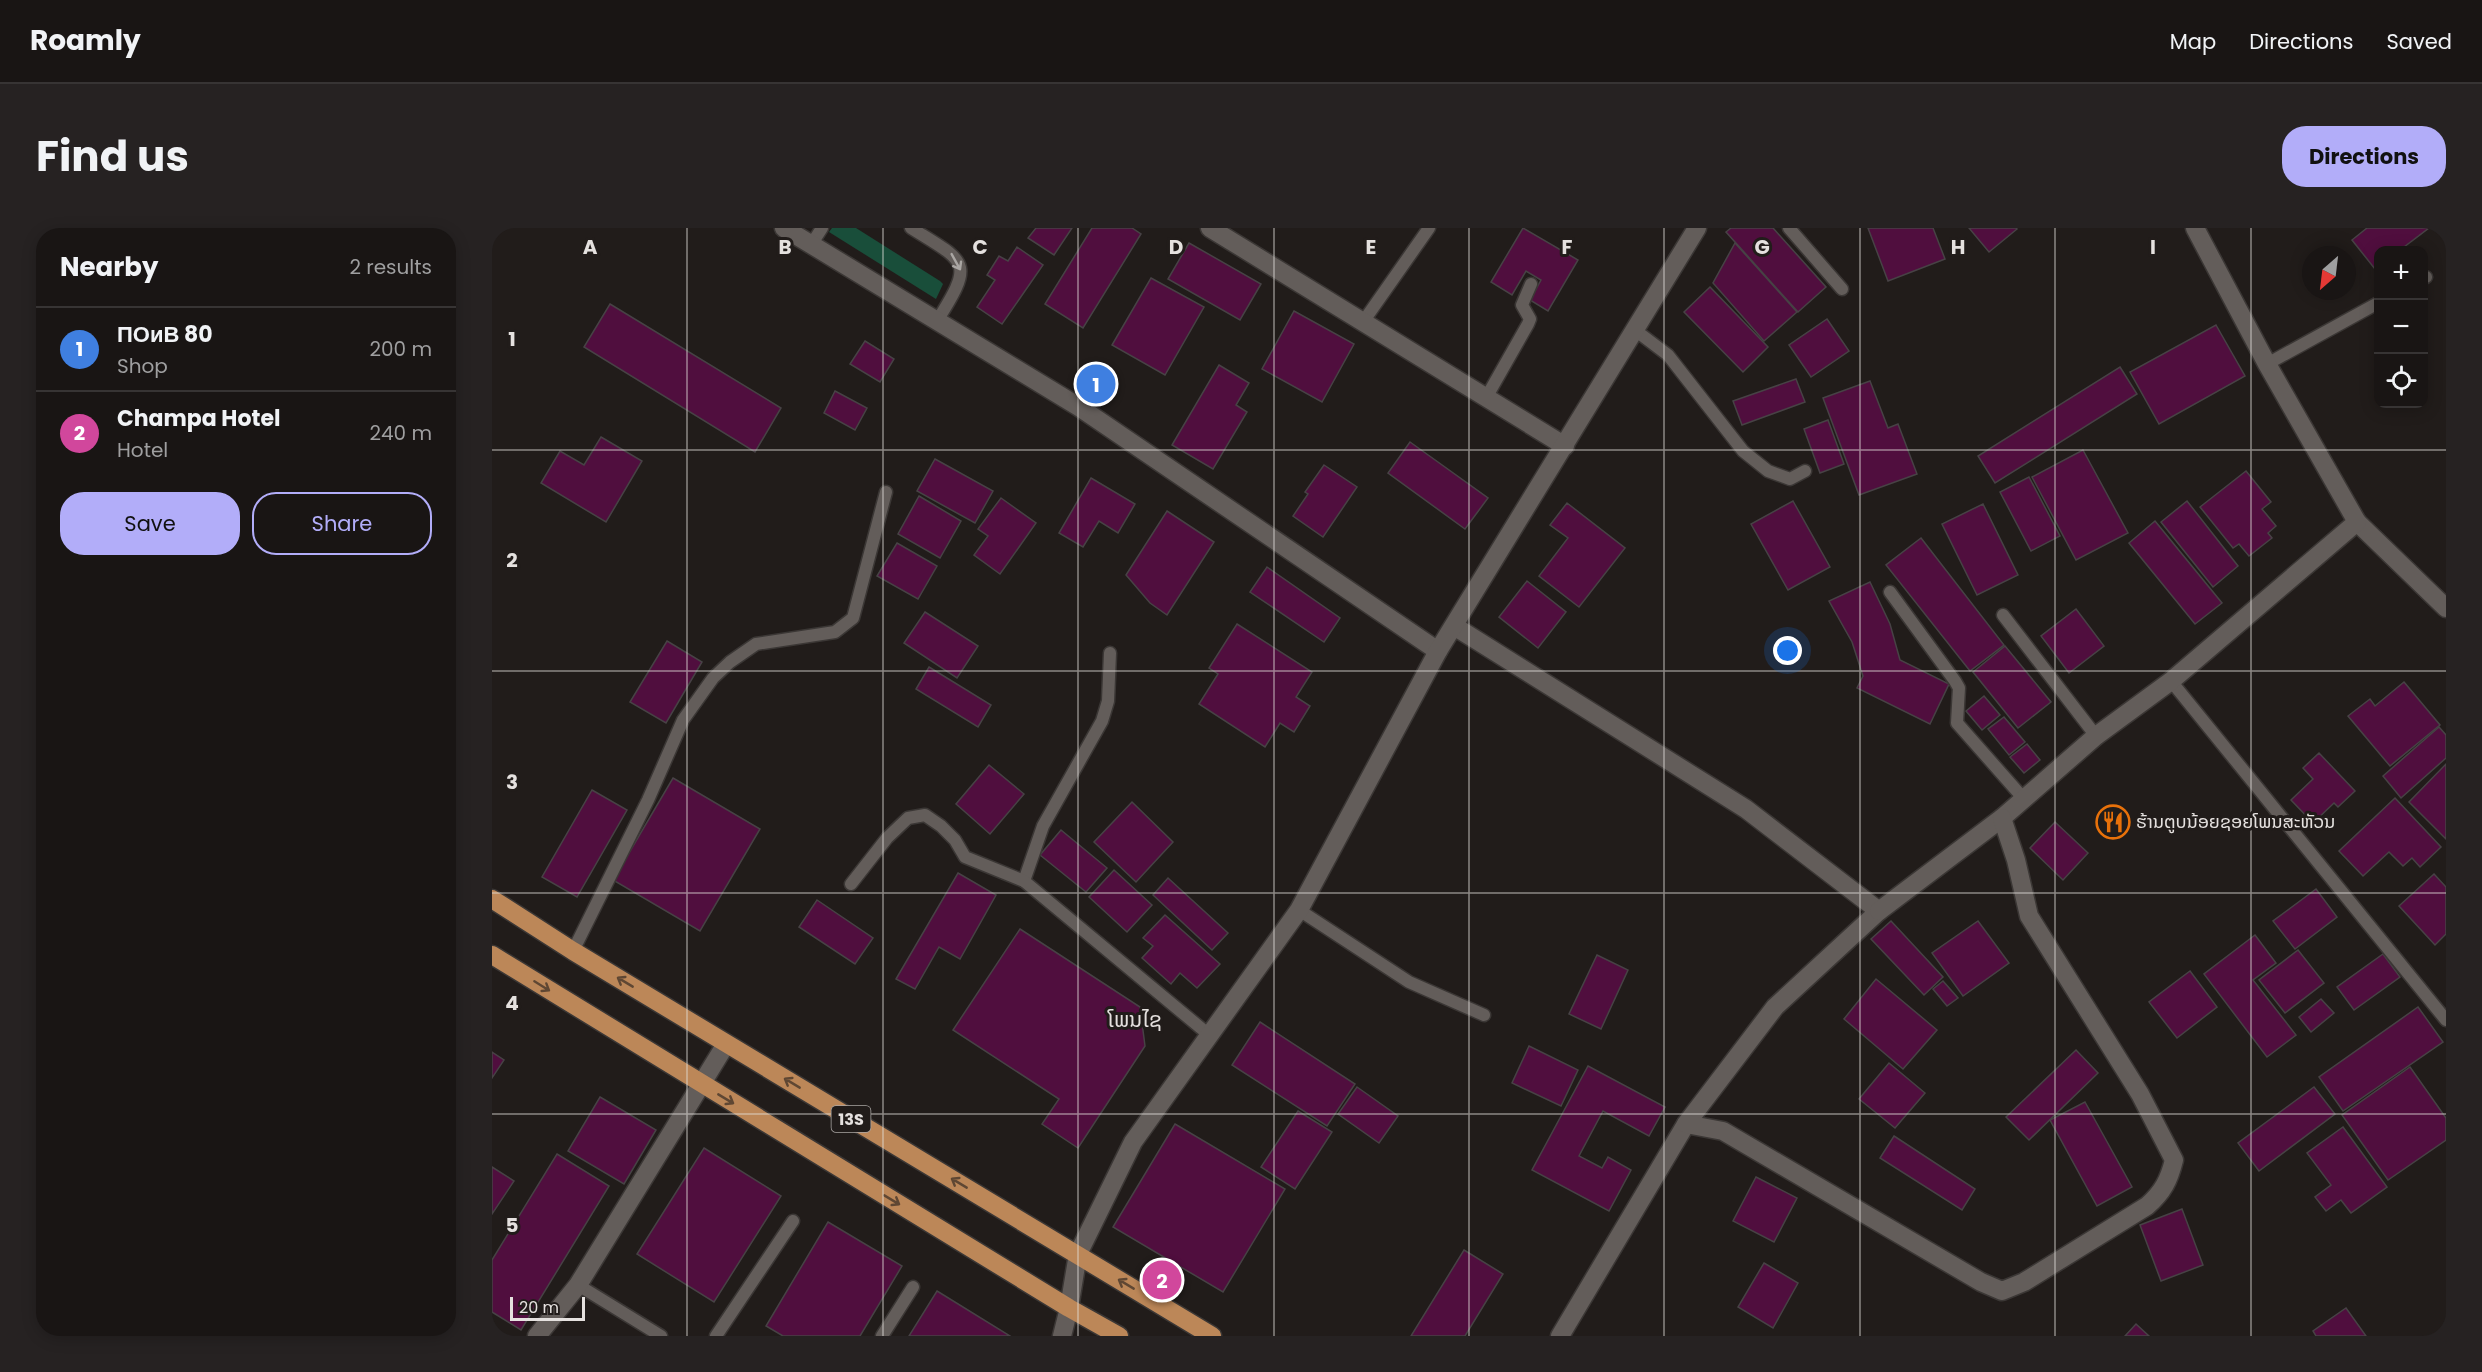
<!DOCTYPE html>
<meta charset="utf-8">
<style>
:root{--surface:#191514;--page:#262222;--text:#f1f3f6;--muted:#9f9fa0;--line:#373434;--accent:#b2adf9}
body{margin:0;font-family:Poppins,"Noto Sans Lao",sans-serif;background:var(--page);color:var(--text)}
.controls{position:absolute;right:18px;top:18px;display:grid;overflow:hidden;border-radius:12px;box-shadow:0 3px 15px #0003}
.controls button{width:54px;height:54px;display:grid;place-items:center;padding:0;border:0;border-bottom:2px solid var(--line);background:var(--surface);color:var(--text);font:30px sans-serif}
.compass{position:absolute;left:1810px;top:18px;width:54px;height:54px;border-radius:50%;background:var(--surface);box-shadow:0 3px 15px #0003;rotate:208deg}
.scale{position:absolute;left:18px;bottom:15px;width:75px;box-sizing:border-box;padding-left:6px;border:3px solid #e5e1df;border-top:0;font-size:16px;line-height:21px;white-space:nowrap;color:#e5e1df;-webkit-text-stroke:4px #211c1a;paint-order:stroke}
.you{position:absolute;left:1296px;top:423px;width:21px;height:21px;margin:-15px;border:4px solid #fff;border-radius:50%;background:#1a73e8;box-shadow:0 0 0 9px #1a73e833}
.badge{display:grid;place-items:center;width:39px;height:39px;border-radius:50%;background:var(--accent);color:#fff;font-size:20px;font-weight:700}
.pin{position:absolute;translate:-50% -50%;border:3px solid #fff;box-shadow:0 2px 6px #0006}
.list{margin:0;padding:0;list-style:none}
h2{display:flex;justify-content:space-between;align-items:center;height:78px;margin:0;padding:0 24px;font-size:26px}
h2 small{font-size:20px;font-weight:400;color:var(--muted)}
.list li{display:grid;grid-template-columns:39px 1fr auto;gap:18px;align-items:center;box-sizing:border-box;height:84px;padding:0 24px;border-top:2px solid var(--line)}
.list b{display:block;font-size:22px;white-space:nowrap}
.list p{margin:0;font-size:20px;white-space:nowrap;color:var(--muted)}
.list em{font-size:20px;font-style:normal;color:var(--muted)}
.actions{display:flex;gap:12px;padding:18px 24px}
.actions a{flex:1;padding:14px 0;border:2px solid var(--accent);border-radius:24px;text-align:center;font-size:21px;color:var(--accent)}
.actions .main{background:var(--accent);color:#111}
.icon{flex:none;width:33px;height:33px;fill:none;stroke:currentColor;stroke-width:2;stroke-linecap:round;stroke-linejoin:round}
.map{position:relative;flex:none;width:1954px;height:1108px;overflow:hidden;border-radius:24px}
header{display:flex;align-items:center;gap:36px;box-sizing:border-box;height:84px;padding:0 30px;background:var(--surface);border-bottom:2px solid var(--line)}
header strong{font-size:28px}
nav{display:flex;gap:33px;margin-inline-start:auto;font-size:21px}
.intro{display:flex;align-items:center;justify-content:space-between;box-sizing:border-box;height:144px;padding:0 36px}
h1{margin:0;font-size:42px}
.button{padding:15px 27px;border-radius:24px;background:var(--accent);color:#111;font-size:21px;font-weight:700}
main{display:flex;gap:36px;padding:0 36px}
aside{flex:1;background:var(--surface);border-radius:24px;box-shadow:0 3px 15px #0003}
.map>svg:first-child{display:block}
.green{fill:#194e3a}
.building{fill:#500e3e;stroke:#474245;stroke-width:1.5}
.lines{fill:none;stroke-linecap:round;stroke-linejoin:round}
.lane-casing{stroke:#3b3735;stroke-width:15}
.street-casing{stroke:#3b3735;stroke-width:21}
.highway-casing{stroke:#3b3735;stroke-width:21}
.lane{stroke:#635d5a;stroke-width:12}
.street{stroke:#635d5a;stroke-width:18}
.highway{stroke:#bc8758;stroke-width:18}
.oneway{stroke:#aaa6a3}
.oneway2{stroke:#5f4733}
.grid{fill:none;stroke:#e5e1df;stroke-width:1.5;stroke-opacity:0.55}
.labels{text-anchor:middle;stroke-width:6;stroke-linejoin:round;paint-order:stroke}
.shield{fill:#211c1a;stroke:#aaa6a4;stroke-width:1.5}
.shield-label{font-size:16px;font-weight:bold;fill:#e5e1df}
.poi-label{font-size:18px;fill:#e5e1df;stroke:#211c1a;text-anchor:start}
.quarter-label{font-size:21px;fill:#e5e1df;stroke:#211c1a}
.grid-label{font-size:20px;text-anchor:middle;font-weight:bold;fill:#e5e1df;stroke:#211c1a;stroke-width:6;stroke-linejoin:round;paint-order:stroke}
</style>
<header>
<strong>Roamly</strong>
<nav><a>Map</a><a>Directions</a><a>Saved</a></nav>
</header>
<div class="intro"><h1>Find us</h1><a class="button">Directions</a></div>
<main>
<aside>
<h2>Nearby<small>2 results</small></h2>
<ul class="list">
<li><span class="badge" style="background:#3f7fe0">1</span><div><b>ПОиВ 80</b><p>Shop</p></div><em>200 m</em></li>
<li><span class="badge" style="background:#d1479c">2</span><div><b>Champa Hotel</b><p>Hotel</p></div><em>240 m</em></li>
</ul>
<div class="actions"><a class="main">Save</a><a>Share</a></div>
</aside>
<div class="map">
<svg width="1954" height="1108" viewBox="0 0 1954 1108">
<rect width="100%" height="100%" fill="#211c1a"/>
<path class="green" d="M 340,0 L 364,0 L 448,53 L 451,56 L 444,71 L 337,4 Z"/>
<g class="building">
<path d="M 544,0 L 580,0 L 562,27 L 536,10 Z"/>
<path d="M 600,0 L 640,0 L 649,6 L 591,100 L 553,76 Z"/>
<path d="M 1031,0 L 1086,32 L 1056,83 L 1038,72 L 1049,52 L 1034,43 L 1020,67 L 999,54 Z"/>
<path d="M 1239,0 L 1281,0 L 1334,59 L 1306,84 L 1234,4 Z"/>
<path d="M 1376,0 L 1441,0 L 1453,31 L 1396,53 Z"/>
<path d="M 1477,0 L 1524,0 L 1525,1 L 1497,24 Z"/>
<path d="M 1875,0 L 1937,0 L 1908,22 L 1886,22 L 1886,39 L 1883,41 L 1860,12 Z"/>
<path d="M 697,15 L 769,56 L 748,92 L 676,51 Z"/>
<path d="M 1243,15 L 1305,84 L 1272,113 L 1221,55 Z"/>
<path d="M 525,19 L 551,37 L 510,96 L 485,79 L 503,52 L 495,47 L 507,28 L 516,33 Z"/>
<path d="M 659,50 L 712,79 L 673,147 L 620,117 Z"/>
<path d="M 1218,59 L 1276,119 L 1251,144 L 1192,84 Z"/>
<path d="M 118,76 L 289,180 L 263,224 L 92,119 Z"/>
<path d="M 802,83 L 862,116 L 830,174 L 770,141 Z"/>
<path d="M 1335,91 L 1357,123 L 1319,149 L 1297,117 Z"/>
<path d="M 1724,97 L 1753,148 L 1667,196 L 1638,144 Z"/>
<path d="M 373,113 L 402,131 L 388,154 L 358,136 Z"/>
<path d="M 727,137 L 757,155 L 744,177 L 755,184 L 721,241 L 680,217 Z"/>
<path d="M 1628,139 L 1645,166 L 1503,255 L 1486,228 Z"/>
<path d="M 1304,151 L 1313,174 L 1250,197 L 1241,173 Z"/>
<path d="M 1378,153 L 1396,200 L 1406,196 L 1425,246 L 1367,267 L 1331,170 Z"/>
<path d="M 343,163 L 375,180 L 363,202 L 332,185 Z"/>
<path d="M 1336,192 L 1352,236 L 1328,245 L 1312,201 Z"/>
<path d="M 109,209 L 150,233 L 114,294 L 49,255 L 68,223 L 92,237 Z"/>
<path d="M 918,214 L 996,270 L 973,301 L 896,245 Z"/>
<path d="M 1591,222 L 1636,305 L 1584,332 L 1540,249 Z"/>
<path d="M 443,231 L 501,263 L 483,295 L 425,263 Z"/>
<path d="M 832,237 L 865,259 L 831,309 L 801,288 L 816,266 L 813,264 Z"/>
<path d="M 1754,243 L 1779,274 L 1770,281 L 1784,298 L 1776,305 L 1780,310 L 1757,328 L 1747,316 L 1741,320 L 1708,279 Z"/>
<path d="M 1537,249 L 1568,308 L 1539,323 L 1508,264 Z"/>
<path d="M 599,250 L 643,276 L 626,305 L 607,293 L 591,319 L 567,305 Z"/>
<path d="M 427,268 L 469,293 L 448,330 L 406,306 Z"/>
<path d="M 509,270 L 544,295 L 508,346 L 482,327 L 496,308 L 486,301 Z"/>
<path d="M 1301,273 L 1338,339 L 1296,362 L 1259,296 Z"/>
<path d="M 1695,273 L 1746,338 L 1721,359 L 1669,294 Z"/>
<path d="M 1075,275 L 1133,320 L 1087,379 L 1047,348 L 1076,310 L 1058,297 Z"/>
<path d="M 1491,276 L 1526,347 L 1485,367 L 1450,296 Z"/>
<path d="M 675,283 L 722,314 L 675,387 L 658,375 L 634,347 Z"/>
<path d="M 1663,293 L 1730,375 L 1703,396 L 1637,315 Z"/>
<path d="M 1429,310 L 1512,417 L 1478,443 L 1394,337 Z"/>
<path d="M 405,315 L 445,338 L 426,371 L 385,348 Z"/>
<path d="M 775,339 L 848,390 L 832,414 L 758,364 Z"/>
<path d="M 1035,353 L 1074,384 L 1046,420 L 1007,389 Z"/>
<path d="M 1378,354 L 1398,396 L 1408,432 L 1457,456 L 1438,496 L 1365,460 L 1371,448 L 1360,414 L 1337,373 Z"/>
<path d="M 1584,381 L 1612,418 L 1577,445 L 1549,408 Z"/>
<path d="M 433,384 L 486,418 L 465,450 L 412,415 Z"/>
<path d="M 745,396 L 820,444 L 804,469 L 818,478 L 802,504 L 788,495 L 773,519 L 707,476 L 726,446 L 717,440 Z"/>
<path d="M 175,413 L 210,434 L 174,495 L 138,474 Z"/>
<path d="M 1513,418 L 1559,474 L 1526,500 L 1481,444 Z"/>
<path d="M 437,439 L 499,477 L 486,499 L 424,461 Z"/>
<path d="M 1912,454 L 1948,497 L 1898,538 L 1856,488 L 1878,471 L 1883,478 Z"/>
<path d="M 1492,468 L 1508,487 L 1490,502 L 1474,483 Z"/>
<path d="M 1512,489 L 1533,514 L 1517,527 L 1496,501 Z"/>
<path d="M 1947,499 L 1954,507 L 1954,530 L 1909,570 L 1891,548 Z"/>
<path d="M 1535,516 L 1548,532 L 1532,545 L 1518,529 Z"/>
<path d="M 1827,525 L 1863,563 L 1846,579 L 1842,575 L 1821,595 L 1799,572 L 1821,551 L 1811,540 Z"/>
<path d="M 1954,536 L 1954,611 L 1917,574 Z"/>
<path d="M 497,537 L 532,566 L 498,606 L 464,576 Z"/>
<path d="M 181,550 L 268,601 L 208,703 L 121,652 Z"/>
<path d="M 100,562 L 135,582 L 85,669 L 50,649 Z"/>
<path d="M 1903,570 L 1949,619 L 1928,639 L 1920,630 L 1911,638 L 1897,624 L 1871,648 L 1847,623 Z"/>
<path d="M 640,574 L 681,614 L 644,654 L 602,614 Z"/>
<path d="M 1563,594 L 1596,625 L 1571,652 L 1538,620 Z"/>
<path d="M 569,602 L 615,640 L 594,664 L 548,627 Z"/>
<path d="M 622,642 L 660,677 L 635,704 L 597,669 Z"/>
<path d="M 466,645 L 504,667 L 468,731 L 447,719 L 423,761 L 404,751 Z"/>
<path d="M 1942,646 L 1954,659 L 1954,706 L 1943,717 L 1907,678 Z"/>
<path d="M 676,650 L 736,705 L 720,722 L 661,667 Z"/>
<path d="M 1824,661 L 1845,689 L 1803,721 L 1781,693 Z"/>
<path d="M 325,672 L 381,710 L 363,736 L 307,699 Z"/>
<path d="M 673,687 L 728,736 L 705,760 L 688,745 L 679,756 L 650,730 L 661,718 L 651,710 Z"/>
<path d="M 1399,693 L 1451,749 L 1432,767 L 1379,711 Z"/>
<path d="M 1486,693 L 1517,735 L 1471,768 L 1440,725 Z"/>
<path d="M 528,701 L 648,779 L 653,818 L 586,920 L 550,896 L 567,871 L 461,802 Z"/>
<path d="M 1763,707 L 1784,735 L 1761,752 L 1804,807 L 1775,829 L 1712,746 Z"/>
<path d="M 1806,722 L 1832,755 L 1793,785 L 1767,752 Z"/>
<path d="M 1891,726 L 1908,749 L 1862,782 L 1845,759 Z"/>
<path d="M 1105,727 L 1136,742 L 1109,801 L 1077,786 Z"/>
<path d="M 1698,743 L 1725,779 L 1685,810 L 1657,774 Z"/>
<path d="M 1384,751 L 1445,802 L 1411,841 L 1352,791 Z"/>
<path d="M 1451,753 L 1466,770 L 1455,778 L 1441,761 Z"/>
<path d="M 1829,771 L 1842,785 L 1819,804 L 1807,789 Z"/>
<path d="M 1926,779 L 1951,814 L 1851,883 L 1827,849 Z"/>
<path d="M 768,794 L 863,856 L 835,898 L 740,837 Z"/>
<path d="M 1037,818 L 1086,842 L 1069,878 L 1020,855 Z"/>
<path d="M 1584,822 L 1606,845 L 1537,912 L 1514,889 Z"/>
<path d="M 0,824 L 12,832 L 0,850 Z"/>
<path d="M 1397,835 L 1433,865 L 1403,900 L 1367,871 Z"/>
<path d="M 1096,838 L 1173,879 L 1157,908 L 1111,883 L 1087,928 L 1110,940 L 1116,929 L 1139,942 L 1117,983 L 1040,942 Z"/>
<path d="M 1918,839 L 1954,890 L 1954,912 L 1896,952 L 1850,887 Z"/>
<path d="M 865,859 L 906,888 L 887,915 L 846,886 Z"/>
<path d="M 1822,859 L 1843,886 L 1767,943 L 1746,915 Z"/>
<path d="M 108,869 L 164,902 L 132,956 L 76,923 Z"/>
<path d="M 1593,874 L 1640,959 L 1605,978 L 1558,892 Z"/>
<path d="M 806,883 L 840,904 L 803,961 L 769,939 Z"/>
<path d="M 683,896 L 793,961 L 731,1064 L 621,999 Z"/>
<path d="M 1851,899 L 1895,959 L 1859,985 L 1849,972 L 1834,983 L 1823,969 L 1839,957 L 1815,925 Z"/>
<path d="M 1402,908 L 1483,961 L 1470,982 L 1388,930 Z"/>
<path d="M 212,920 L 289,968 L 222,1074 L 145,1026 Z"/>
<path d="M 65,926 L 117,958 L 29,1102 L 0,1084 L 0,1032 Z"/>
<path d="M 0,939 L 22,953 L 0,986 Z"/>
<path d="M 1264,949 L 1305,970 L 1282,1014 L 1241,993 Z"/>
<path d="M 1690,981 L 1711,1037 L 1669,1053 L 1648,997 Z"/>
<path d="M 336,994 L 410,1038 L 368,1108 L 291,1108 L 274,1098 Z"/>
<path d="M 972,1022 L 1011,1046 L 973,1108 L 919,1108 Z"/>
<path d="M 1272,1035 L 1306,1055 L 1281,1100 L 1246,1079 Z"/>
<path d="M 445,1063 L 518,1108 L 417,1108 Z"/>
<path d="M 1854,1080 L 1874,1108 L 1824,1108 L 1821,1103 Z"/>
<path d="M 1644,1096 L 1657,1108 L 1633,1108 Z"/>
</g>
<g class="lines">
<defs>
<g id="lane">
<path d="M 419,0 C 475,35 483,33 445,93"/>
<path d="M 1297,0 L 1350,61"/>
<path d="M 319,17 L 330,0"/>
<path d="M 1932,50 L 1934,49"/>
<path d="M 871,94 L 937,0"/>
<path d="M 1143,102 L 1176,127 L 1251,223 L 1276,243 L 1298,251 L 1313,243"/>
<path d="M 1775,136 L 1886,75"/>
<path d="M 994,170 L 1036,96 L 1038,91 L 1030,77 L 1039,56"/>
<path d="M 1398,364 L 1463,453 L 1467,460 L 1465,495 L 1532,571"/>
<path d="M 1511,387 L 1604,508"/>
<path d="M 1679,453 L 1954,792"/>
<path d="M 532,653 L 551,598 L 610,493 L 616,473 L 618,425"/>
<path d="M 359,656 L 395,610 L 416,590 L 433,587 L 449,598 L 463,612 L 473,629 L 532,653 L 716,806"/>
<path d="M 807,682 L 917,754 L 992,787"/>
<path d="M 81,723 L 156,572 L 191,492 L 221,450 L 238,434 L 264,416 L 343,404 L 361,390 L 394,264"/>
<path d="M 86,1057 L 169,1108"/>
<path d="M 224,1108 L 301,993"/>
<path d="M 390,1108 L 421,1059"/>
</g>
<g id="street">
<path d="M 292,0 L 587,179 L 946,423"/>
<path d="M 718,0 L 1073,218"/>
<path d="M 1865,294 L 1954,380"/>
<path d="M 962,398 L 1254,581 L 1387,683 L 1283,779 L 1194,896 L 1068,1108"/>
<path d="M 1387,683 L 1510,590 L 1604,508 L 1679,453 L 1865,294 L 1775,136 L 1703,0"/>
<path d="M 1194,896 L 1231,903 L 1489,1054 L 1510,1063 L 1532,1054 L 1655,978 C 1671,964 1677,952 1682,932 L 1648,866 L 1537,688 L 1524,632 L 1510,590"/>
<path d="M 45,1108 L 86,1057 L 234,816"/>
<path d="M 570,1108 L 577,1080 L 586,1026 L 641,914 L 807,682 L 946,423 L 1205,0"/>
</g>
<g id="highway">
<path d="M 0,671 L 81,723 L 720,1108"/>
<path d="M 0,727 L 577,1080 L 627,1108"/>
</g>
</defs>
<use href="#lane" class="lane-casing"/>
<use href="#street" class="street-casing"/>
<use href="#highway" class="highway-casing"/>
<use href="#lane" class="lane"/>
<use href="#street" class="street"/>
<use href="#highway" class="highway"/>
</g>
<defs><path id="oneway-shaft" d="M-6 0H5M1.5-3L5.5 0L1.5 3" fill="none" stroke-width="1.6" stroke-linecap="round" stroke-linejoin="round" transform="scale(1.5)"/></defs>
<use class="oneway" href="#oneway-shaft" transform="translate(464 34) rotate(61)"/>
<g class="oneway2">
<use href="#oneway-shaft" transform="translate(133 754) rotate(-149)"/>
<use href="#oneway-shaft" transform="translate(50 758) rotate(32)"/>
<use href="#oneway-shaft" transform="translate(300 855) rotate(-149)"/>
<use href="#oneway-shaft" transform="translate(234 871) rotate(31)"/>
<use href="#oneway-shaft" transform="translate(467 955) rotate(-149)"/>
<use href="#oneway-shaft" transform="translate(400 972) rotate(31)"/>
<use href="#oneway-shaft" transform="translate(634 1056) rotate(-149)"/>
</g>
<path class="grid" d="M 195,0 L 195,1108M 391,0 L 391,1108M 586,0 L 586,1108M 782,0 L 782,1108M 977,0 L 977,1108M 1172,0 L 1172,1108M 1368,0 L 1368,1108M 1563,0 L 1563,1108M 1759,0 L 1759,1108M 0,222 L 1954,222M 0,443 L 1954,443M 0,665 L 1954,665M 0,886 L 1954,886"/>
<defs>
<symbol id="restaurant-ring" viewBox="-11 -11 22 22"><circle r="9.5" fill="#211c1a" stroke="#e8710a" stroke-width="1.5"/><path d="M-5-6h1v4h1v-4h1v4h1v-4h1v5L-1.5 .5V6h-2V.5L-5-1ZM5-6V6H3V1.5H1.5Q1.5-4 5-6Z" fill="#e8710a"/></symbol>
</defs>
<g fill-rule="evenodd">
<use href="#restaurant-ring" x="1602" y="575" width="38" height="38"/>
</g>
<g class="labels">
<rect class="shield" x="339.5" y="878" width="39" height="26" rx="4.5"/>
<g class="shield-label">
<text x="359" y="897">13S</text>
</g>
<g class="poi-label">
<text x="1644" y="600">ຮ້ານຕູບນ້ອຍຊອຍໂພນສະຫັວນ</text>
</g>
<g class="quarter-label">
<text x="643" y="799">ໂພນໄຊ</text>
</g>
</g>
<g class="grid-label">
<text x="98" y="26">A</text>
<text x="293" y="26">B</text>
<text x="488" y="26">C</text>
<text x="684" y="26">D</text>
<text x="879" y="26">E</text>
<text x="1075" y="26">F</text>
<text x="1270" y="26">G</text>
<text x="1466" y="26">H</text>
<text x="1661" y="26">I</text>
<text x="20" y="118">1</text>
<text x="20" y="339">2</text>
<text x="20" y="561">3</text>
<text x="20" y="782">4</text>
<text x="20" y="1004">5</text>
</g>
</svg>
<div class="controls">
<button>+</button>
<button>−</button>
<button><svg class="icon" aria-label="locate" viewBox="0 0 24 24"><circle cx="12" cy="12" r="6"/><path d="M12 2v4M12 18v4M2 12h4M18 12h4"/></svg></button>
</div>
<svg class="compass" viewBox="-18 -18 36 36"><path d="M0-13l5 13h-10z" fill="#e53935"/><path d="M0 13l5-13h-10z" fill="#9f9fa0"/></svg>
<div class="scale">20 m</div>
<div class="you"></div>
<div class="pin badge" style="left:604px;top:156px;background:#3f7fe0">1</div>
<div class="pin badge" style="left:670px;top:1052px;background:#d1479c">2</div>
</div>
</main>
